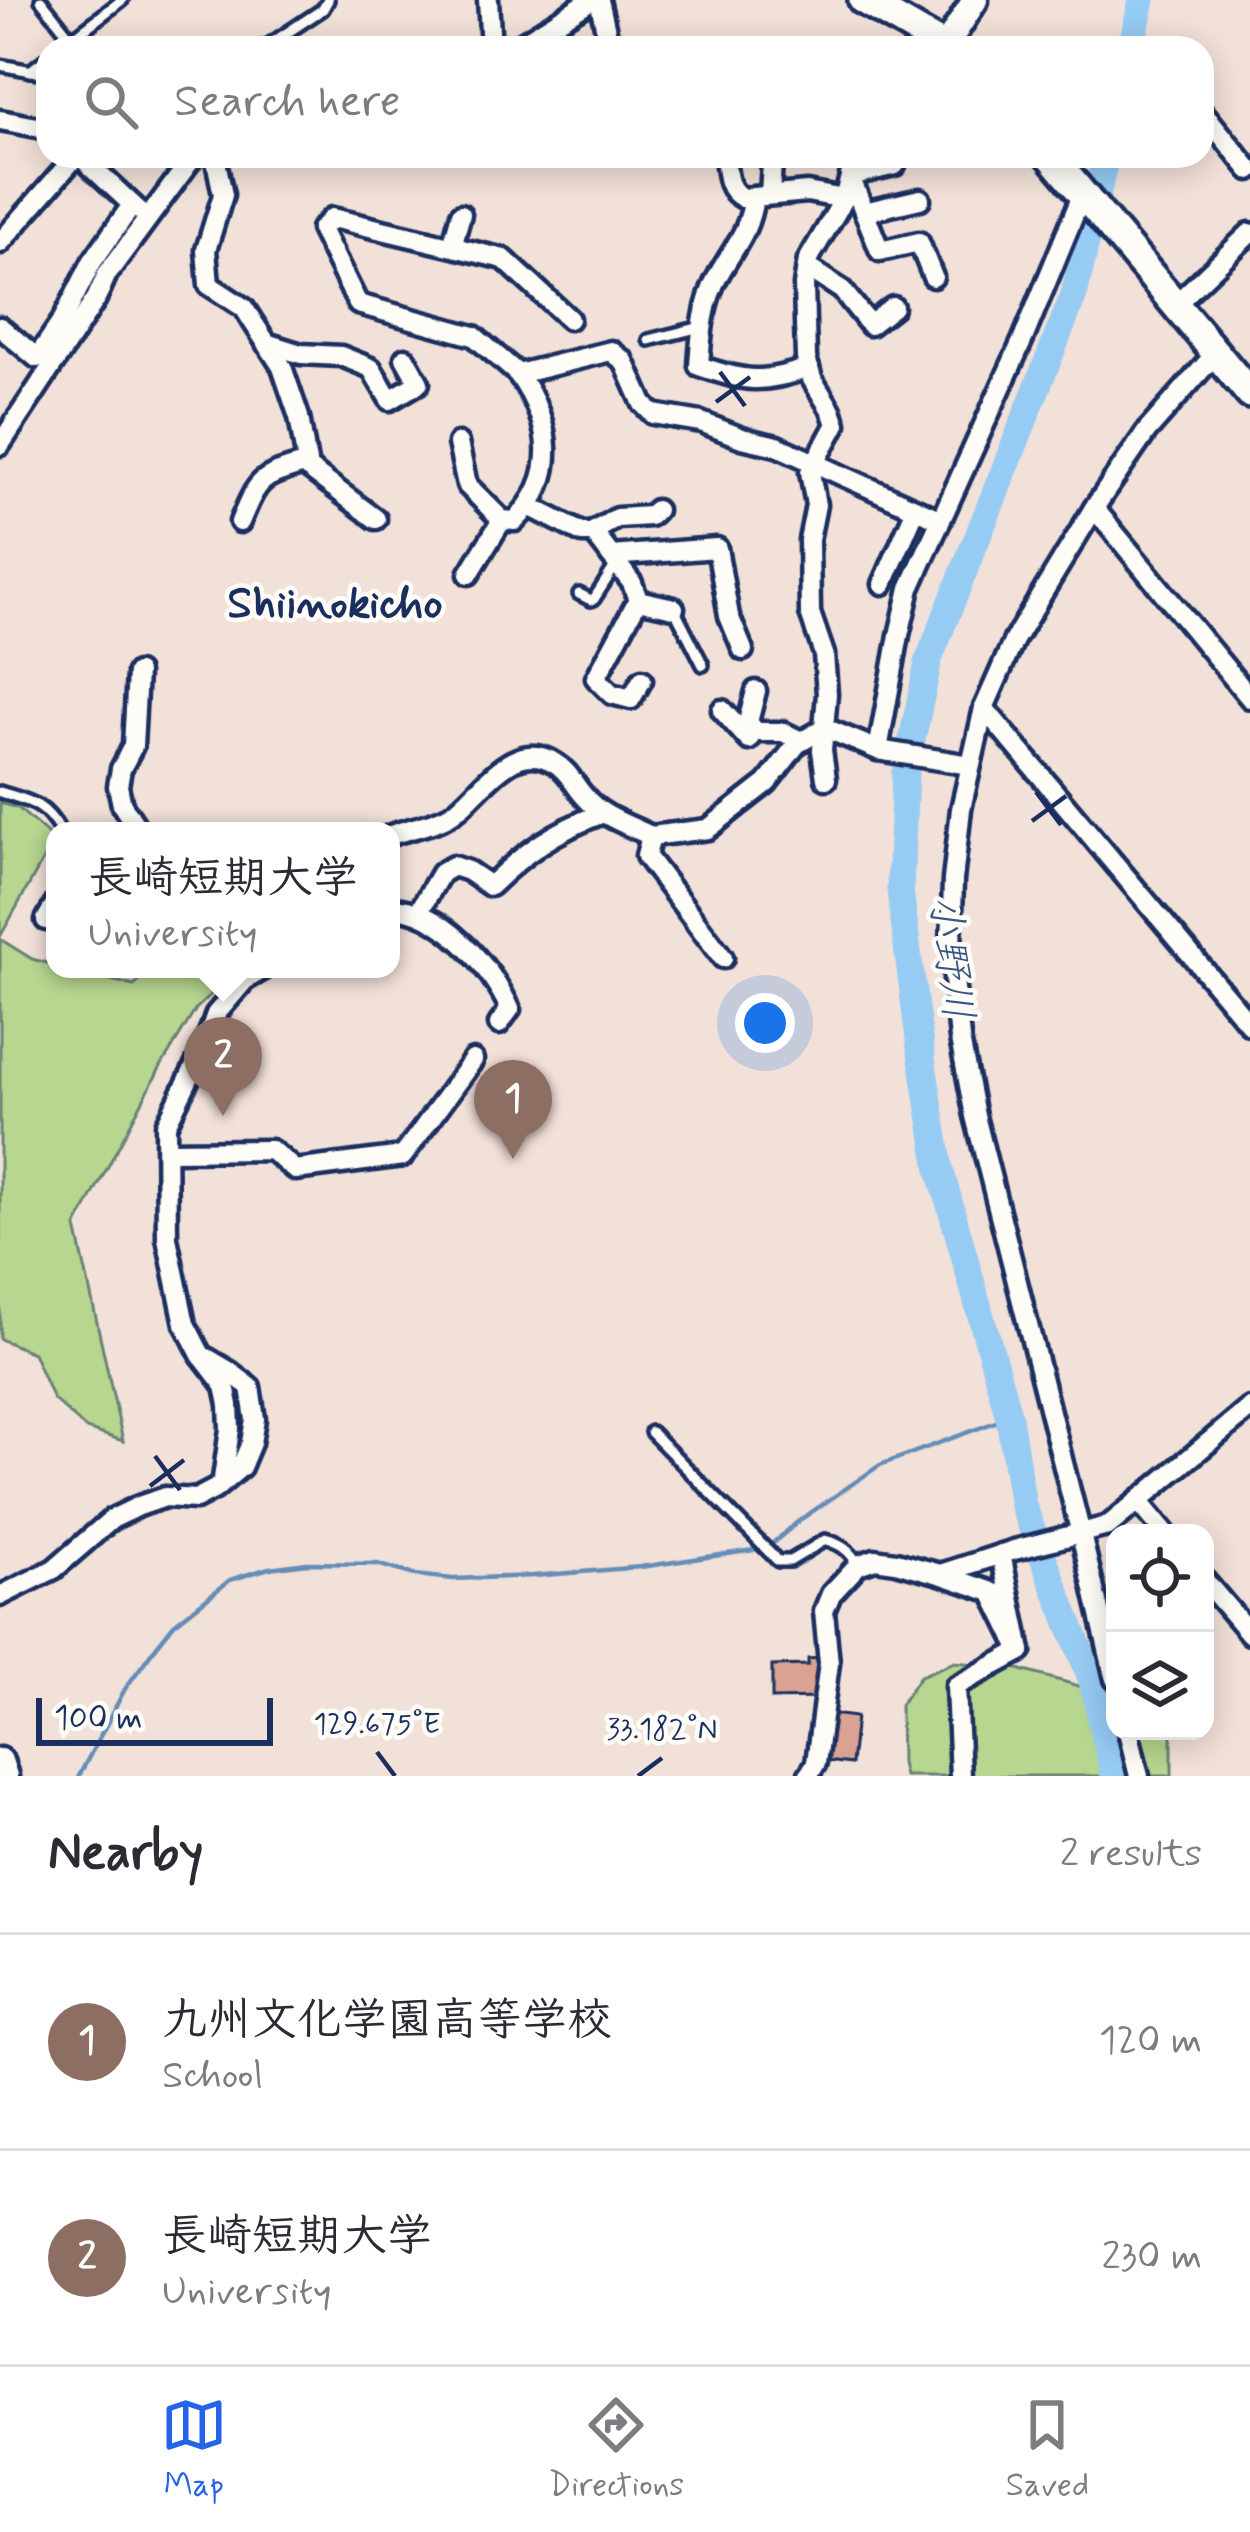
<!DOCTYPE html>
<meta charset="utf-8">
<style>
:root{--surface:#fff;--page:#f2f2f3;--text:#2b2b33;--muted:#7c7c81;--line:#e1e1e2;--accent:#2563eb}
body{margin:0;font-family:Mynerve,"Klee One",sans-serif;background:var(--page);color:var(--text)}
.controls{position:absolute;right:36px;bottom:36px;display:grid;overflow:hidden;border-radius:24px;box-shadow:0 6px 30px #0003}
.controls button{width:108px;height:108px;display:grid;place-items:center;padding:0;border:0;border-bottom:3px solid var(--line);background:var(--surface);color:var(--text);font:60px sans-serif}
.scale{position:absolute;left:36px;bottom:30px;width:237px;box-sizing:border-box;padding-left:12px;border:6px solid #1b2f5e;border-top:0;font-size:33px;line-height:42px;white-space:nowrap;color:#1b2f5e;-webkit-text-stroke:9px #fdfcf7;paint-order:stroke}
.you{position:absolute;left:765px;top:1023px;width:42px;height:42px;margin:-30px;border:9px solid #fff;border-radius:50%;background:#1a73e8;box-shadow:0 0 0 18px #1a73e833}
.badge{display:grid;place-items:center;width:78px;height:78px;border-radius:50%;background:var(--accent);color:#fff;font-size:39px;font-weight:700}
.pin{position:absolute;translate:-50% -99px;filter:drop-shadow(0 3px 6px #0008)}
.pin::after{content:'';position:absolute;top:63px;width:42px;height:36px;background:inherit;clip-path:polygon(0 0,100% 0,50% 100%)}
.popup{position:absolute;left:46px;top:822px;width:354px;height:156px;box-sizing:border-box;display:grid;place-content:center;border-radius:24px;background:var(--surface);filter:drop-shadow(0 3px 9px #0005);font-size:39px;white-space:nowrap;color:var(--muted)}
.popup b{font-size:45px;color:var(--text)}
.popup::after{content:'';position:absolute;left:50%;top:100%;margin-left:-24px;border:24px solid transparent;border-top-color:var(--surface)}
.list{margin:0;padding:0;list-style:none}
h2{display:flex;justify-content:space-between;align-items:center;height:156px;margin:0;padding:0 48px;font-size:51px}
h2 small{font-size:39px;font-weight:400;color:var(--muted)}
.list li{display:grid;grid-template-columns:78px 1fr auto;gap:36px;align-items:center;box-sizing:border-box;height:216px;padding:0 48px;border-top:3px solid var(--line)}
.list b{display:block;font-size:45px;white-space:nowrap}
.list p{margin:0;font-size:39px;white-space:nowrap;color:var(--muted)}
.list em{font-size:39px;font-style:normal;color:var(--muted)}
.icon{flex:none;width:66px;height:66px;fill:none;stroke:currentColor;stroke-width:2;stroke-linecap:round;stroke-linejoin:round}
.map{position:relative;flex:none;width:1250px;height:1776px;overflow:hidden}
.search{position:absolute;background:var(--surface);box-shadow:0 6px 30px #0003;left:36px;right:36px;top:36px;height:132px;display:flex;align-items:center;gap:30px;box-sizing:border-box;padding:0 42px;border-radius:36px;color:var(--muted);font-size:45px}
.sheet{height:588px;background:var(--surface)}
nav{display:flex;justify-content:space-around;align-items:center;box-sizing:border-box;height:168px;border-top:3px solid var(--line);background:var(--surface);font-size:33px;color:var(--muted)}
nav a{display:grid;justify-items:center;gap:6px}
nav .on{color:var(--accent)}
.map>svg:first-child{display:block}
.green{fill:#b7d68f;stroke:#698276;stroke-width:3}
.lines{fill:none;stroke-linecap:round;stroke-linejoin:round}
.stream{stroke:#658db8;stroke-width:4.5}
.river{stroke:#96cbf4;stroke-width:27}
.building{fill:#daa292;stroke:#1b2f5e;stroke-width:3}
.lane-casing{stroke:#1b2f5e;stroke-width:18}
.street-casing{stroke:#1b2f5e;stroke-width:27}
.secondary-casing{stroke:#1b2f5e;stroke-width:33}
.primary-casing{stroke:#1b2f5e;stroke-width:36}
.lane{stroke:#fdfcf7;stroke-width:9}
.street{stroke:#fdfcf7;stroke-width:18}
.secondary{stroke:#fdfcf7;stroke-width:24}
.primary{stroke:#fdfcf7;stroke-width:27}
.ticks{fill:none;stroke:#1b2f5e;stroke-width:4.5}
.labels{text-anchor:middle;stroke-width:9;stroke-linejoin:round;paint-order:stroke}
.water-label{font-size:42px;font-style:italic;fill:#3a5684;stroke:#fdfcf7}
.quarter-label{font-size:45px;font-weight:bold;fill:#1b2f5e;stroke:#fdfcf7}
.ticks-label{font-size:30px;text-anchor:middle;fill:#1b2f5e;stroke:#fdfcf7;stroke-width:9;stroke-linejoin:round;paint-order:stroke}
</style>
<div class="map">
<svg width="1250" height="1776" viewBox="0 0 1250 1776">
<rect width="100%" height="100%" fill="#f2e1d9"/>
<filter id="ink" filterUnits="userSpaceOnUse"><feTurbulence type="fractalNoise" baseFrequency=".00833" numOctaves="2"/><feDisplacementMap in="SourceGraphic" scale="24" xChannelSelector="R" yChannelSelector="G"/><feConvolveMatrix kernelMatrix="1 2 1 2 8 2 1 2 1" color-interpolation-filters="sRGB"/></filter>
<g filter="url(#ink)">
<g class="green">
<path d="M 0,803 L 18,808 L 54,840 L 0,937 Z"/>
<path d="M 0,939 L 32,959 L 55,965 L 55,969 L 70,969 L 134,986 L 152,969 L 237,969 L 196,1009 L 160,1068 L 76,1227 L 123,1441 L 86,1429 L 53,1399 L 33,1353 L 0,1339 Z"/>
<path d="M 954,1662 L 1011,1667 L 1115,1696 L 1115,1731 L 1172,1731 L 1172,1776 L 904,1776 L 901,1763 L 900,1705 L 920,1676 Z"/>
</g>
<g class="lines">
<path class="stream" d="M 79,1776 L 125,1689 L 151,1653 L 174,1624 L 230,1580 L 269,1568 L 307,1563 L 377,1564 L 415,1575 L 453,1579 L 533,1576 L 641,1567 L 767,1548 L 800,1520 L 880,1465 L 1009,1417"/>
<g class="river">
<path d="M 1131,48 L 1142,0"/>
<path d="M 1106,156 L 1074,295 L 929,659 L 905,773 L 900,890 L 920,1047 L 940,1169 L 1009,1417 L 1023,1506 L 1092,1681 L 1114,1776"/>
</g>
</g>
<g class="building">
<path d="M 821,1658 L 822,1698 L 772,1699 L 772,1666 L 808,1665 L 808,1659 Z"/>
<path d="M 831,1714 L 856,1717 L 851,1764 L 826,1761 Z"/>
</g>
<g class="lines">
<defs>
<g id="lane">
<path d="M 41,0 L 72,39"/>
<path d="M 60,48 L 122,0"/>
<path d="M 264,48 L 323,9 L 328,0"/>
<path d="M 0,65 L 48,74"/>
<path d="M 30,71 L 48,57"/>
<path d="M 649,340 L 701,327"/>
<path d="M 579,594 L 591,600 L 594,599 L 617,563"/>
<path d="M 674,608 L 703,665"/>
<path d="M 0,792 C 28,801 44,802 60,831"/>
<path d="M 651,1432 L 778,1561 L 790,1561 L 825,1540 C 841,1544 849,1550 858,1564"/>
</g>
<g id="street">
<path d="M 488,0 L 491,48"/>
<path d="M 599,0 L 610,48"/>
<path d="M 514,48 L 591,0"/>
<path d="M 1202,111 L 1250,170"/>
<path d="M 0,120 L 48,129"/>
<path d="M 80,156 L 138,210"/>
<path d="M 215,156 L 223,195 L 206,250 L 209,285 L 244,308 L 282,367 L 299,417 L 308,468 L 376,519"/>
<path d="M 725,156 C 727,172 726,190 743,198 L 807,192 L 844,199"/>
<path d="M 895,165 L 850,176 L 880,251 L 919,242 L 933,277"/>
<path d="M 770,194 L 772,163"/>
<path d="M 754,197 C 749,232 736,244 719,274 C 703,301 701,335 699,366 C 747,382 760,384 809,368"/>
<path d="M 864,212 L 920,199"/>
<path d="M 0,243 L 76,156"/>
<path d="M 452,246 L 461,214"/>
<path d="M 807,267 L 842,290 L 870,325 L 893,307"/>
<path d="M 1175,305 L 1250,233"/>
<path d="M 569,319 L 504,259 L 332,218 L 321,229 L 358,304 L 474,336 L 518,374 L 611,351 L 624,361 L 643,404 L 653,414 L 701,422 L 742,438 L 777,446 L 941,520"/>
<path d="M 0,327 L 37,358 L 62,321 L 92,262 L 132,205"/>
<path d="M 266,343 L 301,354 L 341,356 L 371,368 L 390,400 L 419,383 L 405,358"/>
<path d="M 458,443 L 467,485 L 502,520"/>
<path d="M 0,445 L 96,299 L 107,274 L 194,156"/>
<path d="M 529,506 L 582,533 L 591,533 L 617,518 L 650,516 L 656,510"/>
<path d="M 1094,508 L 1250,698"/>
<path d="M 240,522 C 260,475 260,478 307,463"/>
<path d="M 593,532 L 632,583 L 638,600 L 596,678 L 612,694 L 631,699 L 642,680"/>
<path d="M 611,556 L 717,548 L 729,616 L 743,650"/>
<path d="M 469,574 L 502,520 L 515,521 C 560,476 552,423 518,374"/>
<path d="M 883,584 L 916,509"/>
<path d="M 638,600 L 674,608"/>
<path d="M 137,673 L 133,746 L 121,769 L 118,786 L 122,805 L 139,831"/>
<path d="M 756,691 L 748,722 L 756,732 L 783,732 L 801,741"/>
<path d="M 984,708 L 1250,1025"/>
<path d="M 722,710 L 749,740"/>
<path d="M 878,750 L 899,635 L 910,588 L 1023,339 L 1083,193"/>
<path d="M 826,779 L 822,750 L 827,694 L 824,654 L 810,613 L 809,540 L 816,505 L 810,472 L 836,424 L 831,410 L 812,379 L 806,358 L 804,285 L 808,260 L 844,199 L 855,158 L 853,156"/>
<path d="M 391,835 C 410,828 437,824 453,813 C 482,792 513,736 555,763 C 569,771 575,787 586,798 C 602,817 629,825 651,836"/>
<path d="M 391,908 C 441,909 491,966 510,1009 L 499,1024"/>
<path d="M 418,913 L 441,873 L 453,866 L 468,871 L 490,886 C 526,851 555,831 603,813"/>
<path d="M 46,920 L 55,904"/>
<path d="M 723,958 L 646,856 L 651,836 L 708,829 L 767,783 L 797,744 L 825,728 L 878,750 L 970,765"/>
<path d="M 167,1151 L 271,1150 L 295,1170 L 403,1156 L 473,1060"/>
<path d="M 223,1479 L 230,1429 L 229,1405 L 225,1386 L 201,1355 L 185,1324 L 167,1238 L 166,1125 L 203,1050 L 216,1014 L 245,980 L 264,969"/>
<path d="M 1139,1502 L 1165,1533"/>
<path d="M 940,1574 L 992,1592 L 1021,1651 L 1001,1554"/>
<path d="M 1205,1581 L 1250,1634"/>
<path d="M 0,1596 L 54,1569 L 112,1519 L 139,1506 L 165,1497 L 196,1499 L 215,1489 L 241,1467 L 251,1443 L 255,1419 L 250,1387 L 229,1371 L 207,1358"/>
<path d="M 1115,1679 L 1081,1534 L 975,1116 L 960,1039 L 951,949 L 953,880 L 961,809 L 984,708 L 1014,640 L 1094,508 L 1147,431 L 1216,353"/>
<path d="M 1128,1731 L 1139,1776"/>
<path d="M 808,1776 L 816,1763 L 829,1663 L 824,1611 L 831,1594 L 858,1565 L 875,1559 L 896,1562 L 940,1574 L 1014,1550 L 1108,1526 L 1250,1408"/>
<path d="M 960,1776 L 956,1686 L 1021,1651"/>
</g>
<g id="secondary">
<path d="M 945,47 L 975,0"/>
<path d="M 0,1761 L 5,1776"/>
</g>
<g id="primary">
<path d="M 863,0 L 946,48"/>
<path d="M 1051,156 L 1250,394"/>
</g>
</defs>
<use href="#lane" class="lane-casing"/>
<use href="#street" class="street-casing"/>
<use href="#secondary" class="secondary-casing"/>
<use href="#primary" class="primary-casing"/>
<use href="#lane" class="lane"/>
<use href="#street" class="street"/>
<use href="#secondary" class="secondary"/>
<use href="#primary" class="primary"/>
</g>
</g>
<path class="ticks" d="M 720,372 L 745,406M 716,402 L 750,377M 1036,792 L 1061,825M 1032,821 L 1066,796M 155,1456 L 180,1490M 150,1486 L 184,1460M 377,1752 L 395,1776M 638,1776 L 662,1758"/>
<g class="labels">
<g class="water-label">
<text transform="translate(953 957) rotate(83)" y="15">小野川</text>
</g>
<g class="quarter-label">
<text x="335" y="617">Shiinokicho</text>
</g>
</g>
<g class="ticks-label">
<text x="377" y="1733">129.675°E</text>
<text x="662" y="1738">33.182°N</text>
</g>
</svg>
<div class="controls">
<button><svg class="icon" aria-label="locate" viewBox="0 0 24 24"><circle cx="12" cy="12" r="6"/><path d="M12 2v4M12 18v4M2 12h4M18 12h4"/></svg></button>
<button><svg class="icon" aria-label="layers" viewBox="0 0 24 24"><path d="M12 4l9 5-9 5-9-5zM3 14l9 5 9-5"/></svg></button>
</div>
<div class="scale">100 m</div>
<div class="you"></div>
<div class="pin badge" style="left:513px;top:1159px;background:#8d6e63">1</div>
<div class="pin badge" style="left:223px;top:1116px;background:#8d6e63">2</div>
<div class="popup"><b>長崎短期大学</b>University</div>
<div class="search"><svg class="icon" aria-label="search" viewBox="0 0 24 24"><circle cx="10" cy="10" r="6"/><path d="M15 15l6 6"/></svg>Search here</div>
</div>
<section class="sheet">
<h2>Nearby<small>2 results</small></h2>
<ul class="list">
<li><span class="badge" style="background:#8d6e63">1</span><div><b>九州文化学園高等学校</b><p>School</p></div><em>120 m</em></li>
<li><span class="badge" style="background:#8d6e63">2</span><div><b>長崎短期大学</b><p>University</p></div><em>230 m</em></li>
</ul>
</section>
<nav>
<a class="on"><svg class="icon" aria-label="map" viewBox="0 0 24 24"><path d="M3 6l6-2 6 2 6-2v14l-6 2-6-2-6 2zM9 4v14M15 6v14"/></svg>Map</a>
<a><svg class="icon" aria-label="directions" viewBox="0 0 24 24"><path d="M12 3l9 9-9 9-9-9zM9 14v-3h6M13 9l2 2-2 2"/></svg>Directions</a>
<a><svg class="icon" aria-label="saved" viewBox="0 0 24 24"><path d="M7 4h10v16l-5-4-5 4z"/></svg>Saved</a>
</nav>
